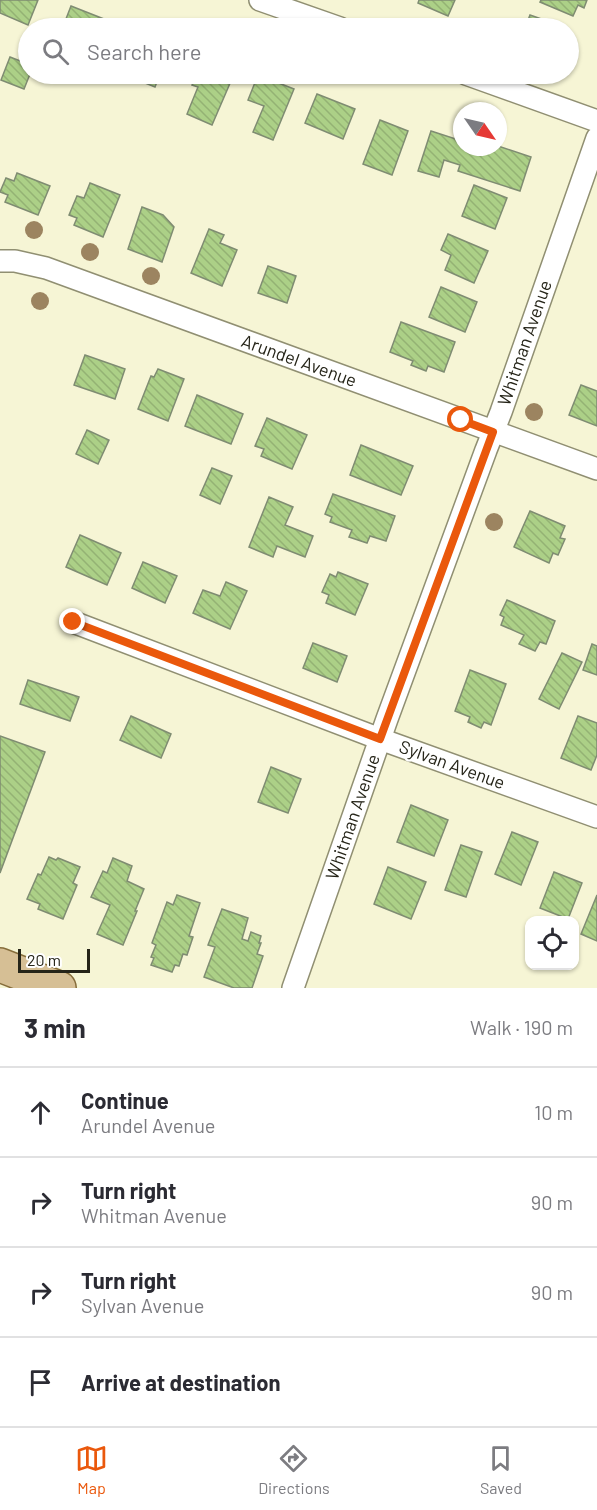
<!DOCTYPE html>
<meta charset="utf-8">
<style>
:root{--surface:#fff;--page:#f7f7f7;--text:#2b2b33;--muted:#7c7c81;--line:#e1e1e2;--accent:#ea580c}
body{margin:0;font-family:Barlow,sans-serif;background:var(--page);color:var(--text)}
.controls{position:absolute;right:18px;bottom:18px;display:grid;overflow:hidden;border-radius:12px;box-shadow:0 2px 4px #0004}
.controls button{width:54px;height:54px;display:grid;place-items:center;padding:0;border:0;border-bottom:2px solid var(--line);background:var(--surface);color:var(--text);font:30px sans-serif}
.compass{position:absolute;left:453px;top:102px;width:54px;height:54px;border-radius:50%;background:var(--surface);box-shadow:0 2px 4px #0004;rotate:124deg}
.scale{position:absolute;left:18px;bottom:15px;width:72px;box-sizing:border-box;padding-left:6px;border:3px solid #252418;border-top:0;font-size:16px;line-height:21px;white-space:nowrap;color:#252418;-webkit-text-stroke:4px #fff;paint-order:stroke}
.stop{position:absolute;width:18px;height:18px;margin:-14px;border:4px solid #ea580c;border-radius:50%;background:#fff}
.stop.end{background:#ea580c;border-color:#fff;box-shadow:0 2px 6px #0008}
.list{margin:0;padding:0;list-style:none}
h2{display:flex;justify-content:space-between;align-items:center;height:78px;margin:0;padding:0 24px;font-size:26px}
h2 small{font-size:20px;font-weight:400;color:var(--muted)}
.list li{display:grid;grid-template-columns:39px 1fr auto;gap:18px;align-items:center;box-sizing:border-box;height:90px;padding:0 24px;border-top:2px solid var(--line)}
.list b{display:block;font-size:22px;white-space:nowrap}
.list p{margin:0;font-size:20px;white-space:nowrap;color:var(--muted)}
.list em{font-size:20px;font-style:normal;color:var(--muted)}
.icon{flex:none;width:33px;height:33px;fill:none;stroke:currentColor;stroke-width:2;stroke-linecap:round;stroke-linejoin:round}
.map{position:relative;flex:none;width:597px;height:988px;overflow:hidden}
.search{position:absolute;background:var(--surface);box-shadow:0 2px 4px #0004;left:18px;right:18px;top:18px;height:66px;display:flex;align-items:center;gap:15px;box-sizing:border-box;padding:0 21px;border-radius:33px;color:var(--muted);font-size:22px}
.sheet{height:438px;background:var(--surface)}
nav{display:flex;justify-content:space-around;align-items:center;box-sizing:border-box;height:84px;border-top:2px solid var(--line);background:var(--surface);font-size:16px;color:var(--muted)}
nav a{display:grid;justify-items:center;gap:3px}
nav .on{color:var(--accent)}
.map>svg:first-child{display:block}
.building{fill:url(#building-back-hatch);stroke:#7f8c72;stroke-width:1.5}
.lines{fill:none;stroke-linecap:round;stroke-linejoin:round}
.minor-casing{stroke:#908f72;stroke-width:24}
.primary-casing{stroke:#866d3b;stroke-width:36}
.minor{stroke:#fff;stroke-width:21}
.primary{stroke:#d6bf95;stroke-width:33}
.tree{fill:#9c8460}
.route{stroke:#ea580c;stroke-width:8}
.labels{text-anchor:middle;stroke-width:4.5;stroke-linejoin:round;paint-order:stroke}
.street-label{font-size:18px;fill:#252418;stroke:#fff}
</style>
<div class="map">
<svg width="597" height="988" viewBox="0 0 597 988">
<defs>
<pattern id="building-back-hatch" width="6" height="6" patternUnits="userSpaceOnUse" patternTransform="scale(1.5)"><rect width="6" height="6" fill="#acd087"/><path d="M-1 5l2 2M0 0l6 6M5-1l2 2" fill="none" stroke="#94b274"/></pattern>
</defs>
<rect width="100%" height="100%" fill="#f6f5d5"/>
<g class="building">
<path d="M 0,0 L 38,0 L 28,25 L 0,13 Z"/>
<path d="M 419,0 L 455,0 L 448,16 L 418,3 Z"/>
<path d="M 541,0 L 587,0 L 584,8 L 578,5 L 573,16 L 540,2 Z"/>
<path d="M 71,6 L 109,21 L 106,28 L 71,28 L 71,27 L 64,24 Z"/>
<path d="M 530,15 L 567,28 L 525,28 Z"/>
<path d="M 10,57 L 28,64 L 28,74 L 30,74 L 24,89 L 1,80 Z"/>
<path d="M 123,74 L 160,74 L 155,87 Z"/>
<path d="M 197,74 L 234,74 L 212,125 L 187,114 L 198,87 L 192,85 Z"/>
<path d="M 258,75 L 294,89 L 273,140 L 253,132 L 264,106 L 248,100 Z"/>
<path d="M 317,94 L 355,109 L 343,139 L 305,123 Z"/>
<path d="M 380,120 L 408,131 L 392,175 L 363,164 Z"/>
<path d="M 431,131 L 462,141 L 462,147 L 498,146 L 531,157 L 520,191 L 458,171 L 460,165 L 444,160 L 439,177 L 418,171 Z"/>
<path d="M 17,173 L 50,186 L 38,215 L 5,202 L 8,195 L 0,192 L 6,178 L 14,181 Z"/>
<path d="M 90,183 L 120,195 L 103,237 L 74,225 L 77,218 L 69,215 L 77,196 L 84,198 Z"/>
<path d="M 474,185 L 507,198 L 495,229 L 462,216 Z"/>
<path d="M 142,207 L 163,215 L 174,227 L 162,262 L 128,249 Z"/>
<path d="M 209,229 L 224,235 L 220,243 L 237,250 L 222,286 L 191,273 Z"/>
<path d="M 448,234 L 488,251 L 474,283 L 445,270 L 451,255 L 441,250 Z"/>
<path d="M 268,266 L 296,276 L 287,303 L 258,293 Z"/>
<path d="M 441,287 L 477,302 L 465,332 L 429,317 Z"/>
<path d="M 401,322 L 455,342 L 444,372 L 428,366 L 426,371 L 411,365 L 413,361 L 390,352 Z"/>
<path d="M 85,355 L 125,369 L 115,399 L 74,385 Z"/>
<path d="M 158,369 L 184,379 L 168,421 L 138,409 L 151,376 L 154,377 Z"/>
<path d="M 581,385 L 597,391 L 597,426 L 569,415 Z"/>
<path d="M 197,395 L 243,414 L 231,444 L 185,426 Z"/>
<path d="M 267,418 L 307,435 L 292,469 L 261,456 L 264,449 L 255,446 Z"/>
<path d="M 87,430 L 109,440 L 98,464 L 76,454 Z"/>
<path d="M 361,445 L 413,466 L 401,495 L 350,475 Z"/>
<path d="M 212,468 L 232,476 L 220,504 L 200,495 Z"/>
<path d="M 333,494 L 395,516 L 386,541 L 370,536 L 367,543 L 349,537 L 352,530 L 330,522 L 332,517 L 325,514 Z"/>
<path d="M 269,497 L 293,507 L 285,525 L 313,536 L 305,557 L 277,546 L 273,557 L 249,547 Z"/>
<path d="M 530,511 L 565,526 L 560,538 L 565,539 L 558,555 L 553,553 L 549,563 L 514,547 Z"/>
<path d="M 80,535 L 121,553 L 107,585 L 66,567 Z"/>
<path d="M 143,562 L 177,576 L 165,603 L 132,588 Z"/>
<path d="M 338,572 L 368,584 L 355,615 L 326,603 L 329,595 L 322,592 L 330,574 L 336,577 Z"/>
<path d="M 226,582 L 247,591 L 230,629 L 193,613 L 203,590 L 220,596 Z"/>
<path d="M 507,600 L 555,621 L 546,644 L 540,642 L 535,651 L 519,644 L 524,635 L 501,625 L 504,617 L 500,615 Z"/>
<path d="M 313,643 L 347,656 L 337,682 L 303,668 Z"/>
<path d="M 592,644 L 597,646 L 597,675 L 583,670 Z"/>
<path d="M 562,653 L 582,662 L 559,709 L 539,699 Z"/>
<path d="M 470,670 L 506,684 L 491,725 L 484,722 L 481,728 L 468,722 L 470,717 L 455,711 Z"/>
<path d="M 28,680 L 79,697 L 70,721 L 20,704 Z"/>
<path d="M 131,716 L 171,734 L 161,758 L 120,740 Z"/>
<path d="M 578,716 L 597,723 L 597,755 L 591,770 L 561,758 Z"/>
<path d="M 0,736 L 45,752 L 0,873 Z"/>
<path d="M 271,767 L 301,779 L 288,813 L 258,802 Z"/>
<path d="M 411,805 L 448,820 L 434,856 L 397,842 Z"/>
<path d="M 512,832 L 538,842 L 521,885 L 495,874 Z"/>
<path d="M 461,845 L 482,852 L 466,897 L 445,890 Z"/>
<path d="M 49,857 L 56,860 L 58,858 L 80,867 L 73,883 L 77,885 L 63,919 L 38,909 L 40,904 L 27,899 L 38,874 L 41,875 Z"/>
<path d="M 113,858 L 132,866 L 127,881 L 144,889 L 135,911 L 137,911 L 123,945 L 97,934 L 110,905 L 91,897 L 103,871 L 107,873 Z"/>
<path d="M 388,867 L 426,882 L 411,919 L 374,904 Z"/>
<path d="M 554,872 L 582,883 L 568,919 L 540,908 Z"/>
<path d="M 177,895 L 200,903 L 189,936 L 193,937 L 187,955 L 183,954 L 179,966 L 175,965 L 172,972 L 151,965 L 154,958 L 151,957 L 156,945 L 152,943 L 167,902 L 173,905 Z"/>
<path d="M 597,895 L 597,941 L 581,934 Z"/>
<path d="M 222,909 L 248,918 L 242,939 L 248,941 L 251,932 L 261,936 L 259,943 L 261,943 L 257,954 L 263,956 L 252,988 L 234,988 L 204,977 L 215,947 L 208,945 Z"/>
</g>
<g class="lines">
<defs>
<g id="minor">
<path d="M 260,0 L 340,28"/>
<path d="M 466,74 L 597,121"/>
<path d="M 0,261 L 15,261 L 46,268 L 597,469"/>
<path d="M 73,622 L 380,739 L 597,817"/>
<path d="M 293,988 L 387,719 L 486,450 L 501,412 L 597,138"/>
</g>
<path id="primary" d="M 0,965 L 59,988"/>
</defs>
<use href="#minor" class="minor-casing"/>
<use href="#primary" class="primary-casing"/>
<use href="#minor" class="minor"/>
<use href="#primary" class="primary"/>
</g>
<g class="tree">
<circle cx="34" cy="230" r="9"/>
<circle cx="90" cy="252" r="9"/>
<circle cx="151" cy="276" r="9"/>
<circle cx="40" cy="301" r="9"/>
<circle cx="534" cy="412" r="9"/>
<circle cx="494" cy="522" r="9"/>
</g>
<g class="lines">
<path class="route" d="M 73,622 L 380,739 L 493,432 L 461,420"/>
</g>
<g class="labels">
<g class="street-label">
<text transform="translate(525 343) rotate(-71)" y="6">Whitman Avenue</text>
<text transform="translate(299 361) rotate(20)" y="6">Arundel Avenue</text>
<text transform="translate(452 765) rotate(20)" y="6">Sylvan Avenue</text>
<text transform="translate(353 817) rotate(-71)" y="6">Whitman Avenue</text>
</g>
</g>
</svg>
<div class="controls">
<button><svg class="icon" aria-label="locate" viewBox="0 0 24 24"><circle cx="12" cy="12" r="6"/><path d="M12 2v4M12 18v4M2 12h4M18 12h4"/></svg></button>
</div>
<svg class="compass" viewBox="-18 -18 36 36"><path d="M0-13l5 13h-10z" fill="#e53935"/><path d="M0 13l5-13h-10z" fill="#7c7c81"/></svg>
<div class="scale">20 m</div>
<div class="stop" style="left:461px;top:420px"></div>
<div class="stop end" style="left:73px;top:622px"></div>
<div class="search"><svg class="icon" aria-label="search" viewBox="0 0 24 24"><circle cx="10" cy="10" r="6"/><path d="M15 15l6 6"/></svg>Search here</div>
</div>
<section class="sheet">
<h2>3 min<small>Walk · 190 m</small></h2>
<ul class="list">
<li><svg class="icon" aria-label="ahead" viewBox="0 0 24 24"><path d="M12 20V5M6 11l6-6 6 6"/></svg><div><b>Continue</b><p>Arundel Avenue</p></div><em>10 m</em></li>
<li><svg class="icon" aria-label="right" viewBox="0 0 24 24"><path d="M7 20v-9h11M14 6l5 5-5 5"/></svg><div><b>Turn right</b><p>Whitman Avenue</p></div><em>90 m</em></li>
<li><svg class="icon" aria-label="right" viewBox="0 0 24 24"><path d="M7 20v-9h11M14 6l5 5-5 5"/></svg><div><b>Turn right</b><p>Sylvan Avenue</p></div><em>90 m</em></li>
<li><svg class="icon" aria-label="arrive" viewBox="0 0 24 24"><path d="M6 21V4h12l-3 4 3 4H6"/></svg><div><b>Arrive at destination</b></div></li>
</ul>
</section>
<nav>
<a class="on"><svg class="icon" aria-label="map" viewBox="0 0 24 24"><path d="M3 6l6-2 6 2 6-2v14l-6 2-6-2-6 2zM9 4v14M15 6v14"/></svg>Map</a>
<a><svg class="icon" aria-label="directions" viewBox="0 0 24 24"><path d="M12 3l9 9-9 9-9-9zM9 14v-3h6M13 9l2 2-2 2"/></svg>Directions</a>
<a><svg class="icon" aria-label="saved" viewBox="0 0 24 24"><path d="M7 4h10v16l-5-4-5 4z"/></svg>Saved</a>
</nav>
